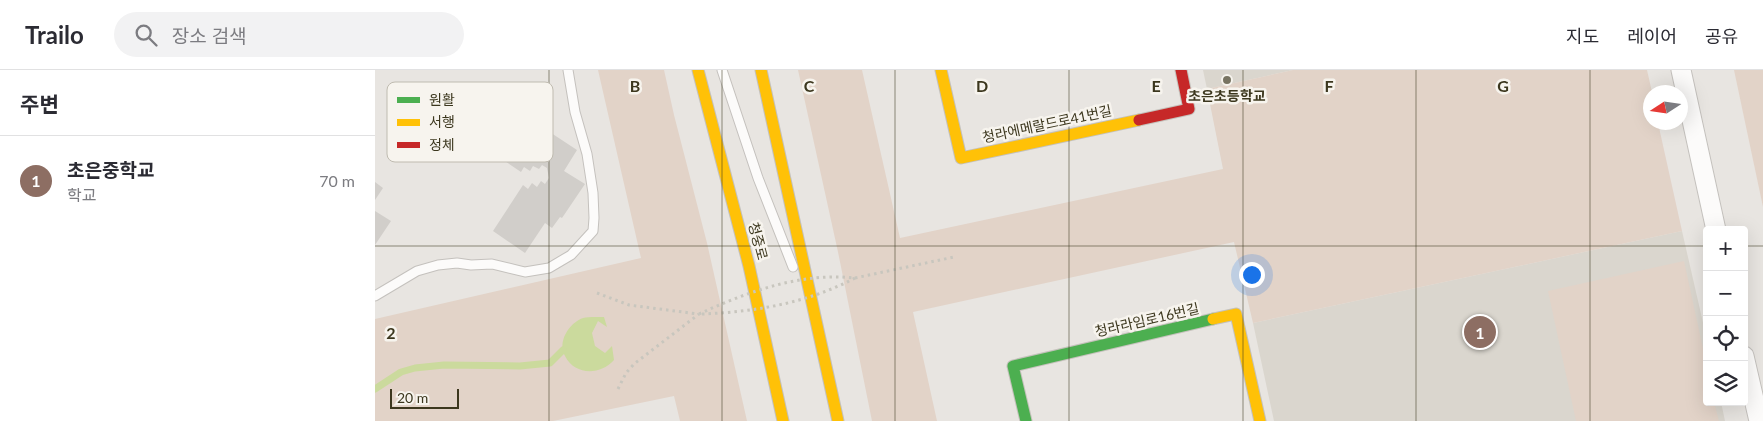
<!DOCTYPE html>
<html lang="ko">
<meta charset="utf-8">
<style>
:root{--surface:#fff;--page:#f2f2f3;--text:#2b2b33;--muted:#7c7c81;--line:#e1e1e2;--accent:#ea580c}
body{margin:0;font-family:Lato,"Noto Sans KR",sans-serif;background:var(--page);color:var(--text)}
.controls{position:absolute;right:15px;bottom:15px;display:grid;overflow:hidden;border-radius:5px;box-shadow:0 5px 20px #0002}
.controls button{width:45px;height:45px;display:grid;place-items:center;padding:0;border:0;border-bottom:1px solid var(--line);background:var(--surface);color:var(--text);font:25px sans-serif}
.compass{position:absolute;left:1268px;top:15px;width:45px;height:45px;border-radius:50%;background:var(--surface);box-shadow:0 5px 20px #0002;rotate:258deg}
.scale{position:absolute;left:15px;bottom:12px;width:69px;box-sizing:border-box;padding-left:5px;border:2px solid #3c371e;border-top:0;font-size:14px;line-height:18px;white-space:nowrap;color:#3c371e;-webkit-text-stroke:4px #f7f4ee;paint-order:stroke}
.you{position:absolute;left:876px;top:204px;width:18px;height:18px;margin:-12px;border:4px solid #fff;border-radius:50%;background:#1a73e8;box-shadow:0 0 0 8px #1a73e833}
.badge{display:grid;place-items:center;width:32px;height:32px;border-radius:50%;background:var(--accent);color:#fff;font-size:16px;font-weight:700}
.pin{position:absolute;translate:-50% -50%;border:2px solid #fff;box-shadow:0 1px 5px #0006}
.list{margin:0;padding:0;list-style:none}
h2{display:flex;justify-content:space-between;align-items:center;height:65px;margin:0;padding:0 20px;font-size:21px}
h2 small{font-size:16px;font-weight:400;color:var(--muted)}
.list li{display:grid;grid-template-columns:32px 1fr auto;gap:15px;align-items:center;box-sizing:border-box;height:90px;padding:0 20px;border-top:1px solid var(--line)}
.list b{display:block;font-size:19px;white-space:nowrap}
.list p{margin:0;font-size:16px;white-space:nowrap;color:var(--muted)}
.list em{font-size:16px;font-style:normal;color:var(--muted)}
.icon{flex:none;width:28px;height:28px;fill:none;stroke:currentColor;stroke-width:2;stroke-linecap:round;stroke-linejoin:round}
.map{position:relative;flex:none;width:1388px;height:351px;overflow:hidden}
header{display:flex;align-items:center;gap:30px;box-sizing:border-box;height:70px;padding:0 25px;background:var(--surface);border-bottom:1px solid var(--line)}
header strong{font-size:24px}
nav{display:flex;gap:28px;margin-inline-start:auto;font-size:18px}
.search{width:350px;height:45px;background:var(--page);display:flex;align-items:center;gap:12px;box-sizing:border-box;padding:0 18px;border-radius:28px;color:var(--muted);font-size:19px}
main{display:flex}
aside{flex:1;background:var(--surface)}
.map>svg:first-child{display:block}
.built{fill:#dad6ce}
.green{fill:#e2d3c8}
.water{fill:#cbda9d}
.lines{fill:none;stroke-linecap:round;stroke-linejoin:round}
.stream{stroke:#cbda9d;stroke-width:7}
.building{fill:#d1ceca}
.lane-casing{stroke:#c4c1bd;stroke-width:11}
.street-casing{stroke:#c4c1bd;stroke-width:21}
.fast-casing{stroke:#c4c1bb;stroke-width:13}
.slow-casing{stroke:#c4c1bb;stroke-width:13}
.jam-casing{stroke:#c4c1bb;stroke-width:13}
.path{stroke:#c8c6be;stroke-width:3;stroke-dasharray:2.5 4;stroke-linecap:butt}
.lane{stroke:#fcfbfa;stroke-width:9}
.street{stroke:#fcfbfa;stroke-width:19}
.fast{stroke:#4caf50;stroke-width:11}
.slow{stroke:#ffc107;stroke-width:11}
.jam{stroke:#c62828;stroke-width:11}
.path-bridge{stroke:#c8c6be;stroke-width:3;stroke-dasharray:2.5 4;stroke-linecap:butt}
.grid{fill:none;stroke:#3c371e;stroke-width:1;stroke-opacity:0.55}
.poi-dot{fill:#787462;stroke:#f7f4ee;stroke-width:2}
.labels{text-anchor:middle;stroke-width:5;stroke-linejoin:round;paint-order:stroke}
.poi-label{font-size:14px;font-weight:bold;fill:#3c371e;stroke:#f7f4ee}
.street-label{font-size:14px;fill:#3c371e;stroke:#f7f4ee}
.key{fill:#f7f4ee;stroke:#bfbbb0;stroke-width:1}
.key-label{font-size:14px;fill:#3c371e}
.grid-label{font-size:16px;text-anchor:middle;font-weight:bold;fill:#3c371e;stroke:#f7f4ee;stroke-width:5;stroke-linejoin:round;paint-order:stroke}
</style>
<header>
<strong>Trailo</strong>
<div class="search"><svg class="icon" aria-label="search" viewBox="0 0 24 24"><circle cx="10" cy="10" r="6"/><path d="M15 15l6 6"/></svg>장소 검색</div>
<nav><a>지도</a><a>레이어</a><a>공유</a></nav>
</header>
<main>
<aside>
<h2>주변<small></small></h2>
<ul class="list">
<li><span class="badge" style="background:#8d6e63">1</span><div><b>초은중학교</b><p>학교</p></div><em>70 m</em></li>
</ul>
</aside>
<div class="map">
<svg width="1388" height="351" viewBox="0 0 1388 351">
<rect width="100%" height="100%" fill="#e8e5e1"/>
<g class="built">
<path d="M 828,0 L 918,0 L 832,19 Z"/>
<path d="M 1307,161 L 1332,270 L 1332,332 L 1346,332 L 1350,351 L 899,351 L 878,253 Z"/>
</g>
<g class="green">
<path d="M 223,0 L 289,0 L 299,45 L 332,173 L 372,351 L 305,351 L 299,326 L 178,351 L 0,351 L 0,249 L 266,188 Z"/>
<path d="M 423,0 L 487,0 L 525,168 L 848,99 L 832,19 L 918,0 L 1272,0 L 1277,22 L 1276,52 L 1283,53 L 1307,161 L 878,253 L 859,172 L 538,242 L 562,351 L 497,351 L 463,182 Z"/>
<path d="M 1359,0 L 1388,0 L 1388,137 Z"/>
<path d="M 1309,191 L 1332,297 L 1332,332 L 1339,332 L 1344,351 L 1201,351 L 1173,221 Z"/>
</g>
<path class="water" d="M 220,247 L 229,247 L 232,257 L 223,251 L 217,263 L 220,276 L 230,283 L 237,276 L 239,290 C 226,305 200,306 190,286 C 182,272 194,253 208,248 C 211,247 216,247 220,247 Z"/>
<g class="lines">
<path class="stream" d="M 0,319 L 26,302 L 40,298 L 69,295 L 145,296 L 175,293 L 188,280"/>
</g>
<g class="building">
<path d="M 120,39 L 150,59 L 154,54 L 162,59 L 164,55 L 202,80 L 189,101 L 210,114 L 187,148 L 185,147 L 177,158 L 170,153 L 150,183 L 118,161 L 148,115 L 153,119 L 157,113 L 162,117 L 166,111 L 170,114 L 174,108 L 172,98 L 167,95 L 164,99 L 158,96 L 155,101 L 149,97 L 146,102 L 99,70 Z"/>
<path d="M 0,112 L 8,118 L 0,130 Z"/>
<path d="M 0,141 L 16,151 L 0,175 Z"/>
</g>
<g class="lines">
<defs>
<g id="lane">
<path d="M 347,0 L 383,108 L 418,197"/>
<path d="M 0,226 L 42,201 L 63,195 L 82,193 L 96,195 L 117,194 L 150,202 L 174,198 L 196,185 L 218,161 L 219,148 L 218,123 L 212,84 L 200,42 L 193,0"/>
</g>
<g id="street">
<path d="M 1306,0 L 1341,160"/>
<path d="M 1369,286 L 1384,351"/>
</g>
<path id="fast" d="M 651,351 L 638,296 L 838,249"/>
<g id="slow">
<path d="M 323,0 L 374,196 L 408,351"/>
<path d="M 386,0 L 463,351"/>
<path d="M 566,0 L 586,88 L 764,50"/>
<path d="M 838,249 L 861,244 L 885,351"/>
</g>
<path id="jam" d="M 764,50 L 814,39 L 806,0"/>
</defs>
<use href="#lane" class="lane-casing"/>
<use href="#street" class="street-casing"/>
<use href="#fast" class="fast-casing"/>
<use href="#slow" class="slow-casing"/>
<use href="#jam" class="jam-casing"/>
<g class="path">
<path d="M 480,208 L 579,187"/>
<path d="M 222,223 L 254,235 L 323,244"/>
<path d="M 243,319 L 251,303 L 259,294 L 324,244"/>
</g>
<use href="#lane" class="lane"/>
<use href="#street" class="street"/>
<use href="#fast" class="fast"/>
<use href="#slow" class="slow"/>
<use href="#jam" class="jam"/>
<g class="path-bridge">
<path d="M 324,244 C 372,222 426,202 480,208"/>
<path d="M 327,244 C 379,242 433,233 480,208"/>
</g>
</g>
<path class="grid" d="M 174,0 L 174,351M 347,0 L 347,351M 520,0 L 520,351M 694,0 L 694,351M 868,0 L 868,351M 1041,0 L 1041,351M 1215,0 L 1215,351M 0,176 L 1332,176M 1369,176 L 1388,176"/>
<circle class="poi-dot" cx="852" cy="10" r="5"/>
<g class="labels">
<g class="poi-label">
<text x="852" y="31">초은초등학교</text>
</g>
<g class="street-label">
<text transform="translate(672 54) rotate(-12)" y="5">청라에메랄드로41번길</text>
<text transform="translate(383 171) rotate(75)" y="5">청중로</text>
<text transform="translate(772 250) rotate(-13)" y="5">청라라임로16번길</text>
</g>
</g>
<rect x="12" y="12" width="166" height="80" rx="8" class="key"/>
<rect x="22" y="27" width="23" height="6" fill="#4caf50"/>
<rect x="22" y="49" width="23" height="7" fill="#ffc107"/>
<rect x="22" y="72" width="23" height="6" fill="#c62828"/>
<g class="key-label">
<text x="54" y="35">원활</text>
<text x="54" y="57">서행</text>
<text x="54" y="80">정체</text>
</g>
<g class="grid-label">
<text x="260" y="22">B</text>
<text x="434" y="22">C</text>
<text x="607" y="22">D</text>
<text x="781" y="22">E</text>
<text x="954" y="22">F</text>
<text x="1128" y="22">G</text>
<text x="16" y="269">2</text>
</g>
</svg>
<div class="controls">
<button>+</button>
<button>−</button>
<button><svg class="icon" aria-label="locate" viewBox="0 0 24 24"><circle cx="12" cy="12" r="6"/><path d="M12 2v4M12 18v4M2 12h4M18 12h4"/></svg></button>
<button><svg class="icon" aria-label="layers" viewBox="0 0 24 24"><path d="M12 4l9 5-9 5-9-5zM3 14l9 5 9-5"/></svg></button>
</div>
<svg class="compass" viewBox="-18 -18 36 36"><path d="M0-13l5 13h-10z" fill="#e53935"/><path d="M0 13l5-13h-10z" fill="#7c7c81"/></svg>
<div class="scale">20 m</div>
<div class="you"></div>
<div class="pin badge" style="left:1105px;top:262px;background:#8d6e63">1</div>
</div>
</main>
